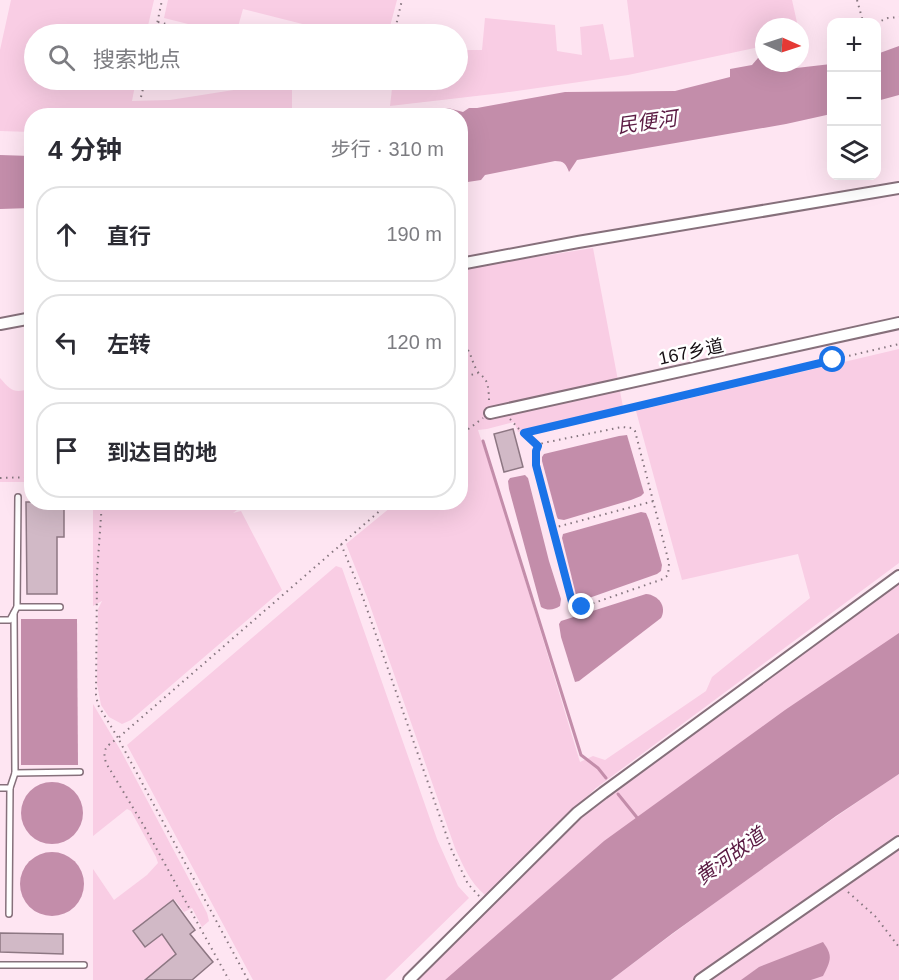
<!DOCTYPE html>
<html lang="zh">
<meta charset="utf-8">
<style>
:root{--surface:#fff;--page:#f7f7f7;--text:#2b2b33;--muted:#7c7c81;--line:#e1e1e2}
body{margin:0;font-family:Helvetica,"Noto Sans SC",sans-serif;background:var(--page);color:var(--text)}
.controls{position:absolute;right:18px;top:18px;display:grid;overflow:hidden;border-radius:12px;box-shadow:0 6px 24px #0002}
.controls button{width:54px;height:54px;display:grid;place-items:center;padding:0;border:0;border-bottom:2px solid var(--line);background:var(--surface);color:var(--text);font:30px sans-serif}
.compass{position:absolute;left:755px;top:18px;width:54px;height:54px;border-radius:50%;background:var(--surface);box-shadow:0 6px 24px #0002;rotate:93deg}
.stop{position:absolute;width:18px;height:18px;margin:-14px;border:4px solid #1a73e8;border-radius:50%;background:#fff}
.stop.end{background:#1a73e8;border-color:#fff;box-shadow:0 2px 6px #0008}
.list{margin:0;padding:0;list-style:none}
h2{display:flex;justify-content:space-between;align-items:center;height:78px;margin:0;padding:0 24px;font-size:26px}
h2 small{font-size:20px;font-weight:400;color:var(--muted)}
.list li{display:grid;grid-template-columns:39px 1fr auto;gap:18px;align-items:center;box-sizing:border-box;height:96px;margin:0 12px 12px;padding:0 12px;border:2px solid var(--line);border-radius:24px}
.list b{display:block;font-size:22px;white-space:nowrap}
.list em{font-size:20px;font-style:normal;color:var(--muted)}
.icon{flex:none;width:33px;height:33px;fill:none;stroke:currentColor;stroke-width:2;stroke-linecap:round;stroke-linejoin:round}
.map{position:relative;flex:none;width:899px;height:980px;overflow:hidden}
.search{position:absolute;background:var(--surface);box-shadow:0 6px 24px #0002;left:24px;top:24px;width:444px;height:66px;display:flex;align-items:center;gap:15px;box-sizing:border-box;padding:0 21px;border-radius:33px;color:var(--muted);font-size:22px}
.panel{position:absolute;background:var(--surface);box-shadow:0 6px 24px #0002;left:24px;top:108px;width:444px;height:402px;border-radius:24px}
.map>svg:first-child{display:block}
.green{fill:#f9cde4}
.water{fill:#c38daa}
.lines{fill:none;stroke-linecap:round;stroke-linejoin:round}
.stream{stroke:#c38daa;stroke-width:3}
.building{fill:#d1b9c6;stroke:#8d7783;stroke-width:1.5}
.lane-casing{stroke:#86707b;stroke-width:8}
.street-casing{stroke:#86707b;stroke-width:14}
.path{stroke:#86767f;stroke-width:2;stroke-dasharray:1.5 4.5;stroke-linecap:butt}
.lane{stroke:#fff;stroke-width:5}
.street{stroke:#fff;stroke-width:10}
.route{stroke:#1a73e8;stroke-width:8}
.labels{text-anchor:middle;stroke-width:5;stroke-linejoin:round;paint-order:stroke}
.street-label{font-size:18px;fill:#160e13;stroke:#fff}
.water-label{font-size:20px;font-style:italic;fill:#5b1b43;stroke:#fff}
</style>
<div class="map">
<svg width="899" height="980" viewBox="0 0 899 980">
<rect width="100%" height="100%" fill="#fee5f2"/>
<g class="green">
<path d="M 11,0 L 154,0 L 146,34 L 34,34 L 34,80 L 136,80 L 132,101 L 170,100 L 292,81 L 292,114 L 282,116 L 32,116 L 31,132 L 0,131 L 0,50 Z"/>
<path d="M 168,0 L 397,0 L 388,34 L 342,34 L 243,9 L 236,34 L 228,34 L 164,18 Z"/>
<path d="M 627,0 L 792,0 L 798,27 L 764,27 L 764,46 L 628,75 L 502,93 L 390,106 L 393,80 L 458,80 L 458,50 L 482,50 L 485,18 L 555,25 L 557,51 L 582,55 L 580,27 L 603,24 L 610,60 L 634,57 Z"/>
<path d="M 593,248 L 623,407 L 518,432 L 514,422 L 487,429 L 478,430 L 503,507 L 580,762 L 593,756 L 605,760 L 706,691 L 712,677 L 810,598 L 798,554 L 682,580 L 636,411 L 899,349 L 899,563 L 596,788 L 485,895 C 469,881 464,867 455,848 L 367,597 L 346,544 L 396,503 L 460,502 L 461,269 Z"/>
<path d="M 0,378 C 11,391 15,394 31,388 L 31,482 L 0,482 Z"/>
<path d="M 93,503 L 246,503 L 233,513 L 241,511 L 282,590 L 131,720 L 122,724 L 109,717 L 101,705 L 97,684 L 98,609 L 102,601 L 93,606 Z"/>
<path d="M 336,566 L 342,568 L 437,839 L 458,886 L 469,898 L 385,980 L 253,980 L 127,745 Z"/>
<path d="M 899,583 L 899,637 L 448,980 L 417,980 L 586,814 Z"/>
<path d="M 93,704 L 121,751 L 207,913 L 209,921 L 202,927 L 192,908 L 184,912 L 174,899 L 133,931 L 145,947 L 162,934 L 176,954 L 145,980 L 93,980 L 93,869 L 114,900 L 147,875 L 158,863 L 156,857 L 131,811 L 127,809 L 93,836 Z"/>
<path d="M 899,774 L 899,980 L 611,980 C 705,909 801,839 899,774 Z"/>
</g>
<g class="water">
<path d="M 899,46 L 899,95 L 877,101 L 877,54 Z"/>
<path d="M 758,58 L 764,58 L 764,63 L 768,63 L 771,69 L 779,70 L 831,64 L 831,114 L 786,124 L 577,160 L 569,172 C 566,164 564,161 555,161 L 485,175 L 481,180 L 461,183 L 460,116 L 426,115 L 448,108 L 463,112 L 469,108 L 477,108 L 565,92 L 675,91 L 730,77 L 730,69 L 752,65 Z"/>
<path d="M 0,155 L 31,156 L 31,208 L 0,209 Z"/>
<path d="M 627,435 L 644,493 L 641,496 L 631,500 L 564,520 L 558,519 L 557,517 L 542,461 L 542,457 L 544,454 L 619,436 Z"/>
<path d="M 525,475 L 528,478 L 549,561 L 561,599 L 560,606 C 554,610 548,611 541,607 L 509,489 L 508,481 L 510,478 Z"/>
<path d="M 641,512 L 646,513 L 649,520 L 662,565 L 661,571 L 657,574 L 589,598 L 577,599 L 562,538 L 563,534 Z"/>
<path d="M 646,594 C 659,595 667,607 661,618 L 579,681 L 575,682 L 561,637 L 559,624 L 561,621 Z"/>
<path d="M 21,619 L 77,619 L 78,765 L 21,765 Z"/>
<path d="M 899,633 L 899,774 L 836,816 L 673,933 L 611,980 L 445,980 L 604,841 L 785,710 Z"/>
<circle cx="52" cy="813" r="31"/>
<circle cx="52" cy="884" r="32"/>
<path d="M 823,942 C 833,956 831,960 823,976 L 811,980 L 741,980 L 759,967 Z"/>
</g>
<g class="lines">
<g class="stream">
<path d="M 483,441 L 581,755 L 598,768 L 606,778"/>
<path d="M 618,794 L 639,820"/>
</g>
</g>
<g class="building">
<path d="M 513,429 L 523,467 L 504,472 L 494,434 Z"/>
<path d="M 26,502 L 64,502 L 64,537 L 57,537 L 57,594 L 27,594 Z"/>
<path d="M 173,900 L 195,930 L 190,934 L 213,962 L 192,980 L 145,980 L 176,954 L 162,934 L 145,947 L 133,931 Z"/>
<path d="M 0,933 L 63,934 L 63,954 L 0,952 Z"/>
</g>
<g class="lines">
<defs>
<g id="lane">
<path d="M 17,607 L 18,497"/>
<path d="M 14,613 L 15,773 L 80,772"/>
<path d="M 0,620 L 10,620 L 17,607 L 60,607"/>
<path d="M 0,788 L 10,788 L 15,773"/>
<path d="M 9,914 L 10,788"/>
<path d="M 0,965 L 84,965"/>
</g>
<g id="street">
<path d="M 460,264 L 578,242 L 899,188"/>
<path d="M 0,324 L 32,318"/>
<path d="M 490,413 L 899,323"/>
<path d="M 409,980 L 577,813 L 603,793 L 899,576"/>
<path d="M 700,980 L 899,842"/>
</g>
</defs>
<use href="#lane" class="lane-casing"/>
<use href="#street" class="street-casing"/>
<g class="path">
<path d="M 857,0 L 862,18 L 864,22"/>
<path d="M 158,22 L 207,34"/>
<path d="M 876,23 L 888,18 L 899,17"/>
<path d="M 155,34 L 162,0"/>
<path d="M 394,34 L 402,0"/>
<path d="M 141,97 L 145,80"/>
<path d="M 460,341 C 473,352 470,360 478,372 C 480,375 483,376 485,379 C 489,385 489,396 489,404"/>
<path d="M 460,378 L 478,373"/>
<path d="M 510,419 L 519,429 L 524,433 L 899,344"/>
<path d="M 524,433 L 538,445 L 536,451 L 536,465 L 572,602 L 575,606 L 582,607 L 588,605 L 663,579 L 668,575 L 669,564 L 667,555 L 635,431 L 632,428 L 622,427 L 543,443 L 538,445"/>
<path d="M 460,438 L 467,430 L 483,418"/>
<path d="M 0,478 L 32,477"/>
<path d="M 102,502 L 97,574 L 96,695 L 98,705 L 118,738 C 106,747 102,748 106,763 L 144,826 L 229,980"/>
<path d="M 553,528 L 654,501"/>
<path d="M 341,544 L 362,595 L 452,851 L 468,884 L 480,897"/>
<path d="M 848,892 L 875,916 L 899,947"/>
<path d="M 248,980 L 118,738 L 390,502"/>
</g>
<use href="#lane" class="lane"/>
<use href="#street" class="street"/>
</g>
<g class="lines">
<path class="route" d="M 582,607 L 575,606 L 572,602 L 536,465 L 536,451 L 538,446 L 524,433 L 833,360"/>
</g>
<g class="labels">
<g class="street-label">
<text transform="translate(691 352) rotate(-12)" y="6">167乡道</text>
</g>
<g class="water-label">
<text transform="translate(647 122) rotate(-8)" y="7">民便河</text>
<text transform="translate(730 856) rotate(-36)" y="7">黄河故道</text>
</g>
</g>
</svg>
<div class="controls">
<button>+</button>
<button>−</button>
<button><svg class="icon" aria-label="layers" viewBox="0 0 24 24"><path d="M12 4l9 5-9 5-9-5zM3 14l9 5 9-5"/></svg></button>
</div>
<svg class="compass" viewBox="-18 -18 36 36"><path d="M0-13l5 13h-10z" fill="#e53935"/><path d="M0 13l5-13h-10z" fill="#7c7c81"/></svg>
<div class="stop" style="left:833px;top:360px"></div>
<div class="stop end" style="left:582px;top:607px"></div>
<div class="search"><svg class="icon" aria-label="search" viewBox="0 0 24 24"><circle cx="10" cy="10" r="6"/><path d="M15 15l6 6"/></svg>搜索地点</div>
<section class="panel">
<h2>4 分钟<small>步行 · 310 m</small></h2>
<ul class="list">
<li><svg class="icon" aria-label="ahead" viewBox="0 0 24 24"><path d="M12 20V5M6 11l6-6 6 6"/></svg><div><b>直行</b></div><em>190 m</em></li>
<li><svg class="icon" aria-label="left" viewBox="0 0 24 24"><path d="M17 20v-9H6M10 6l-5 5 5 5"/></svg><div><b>左转</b></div><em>120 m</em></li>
<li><svg class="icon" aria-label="arrive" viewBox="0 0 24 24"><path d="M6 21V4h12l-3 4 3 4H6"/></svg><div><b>到达目的地</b></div></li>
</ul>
</section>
</div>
